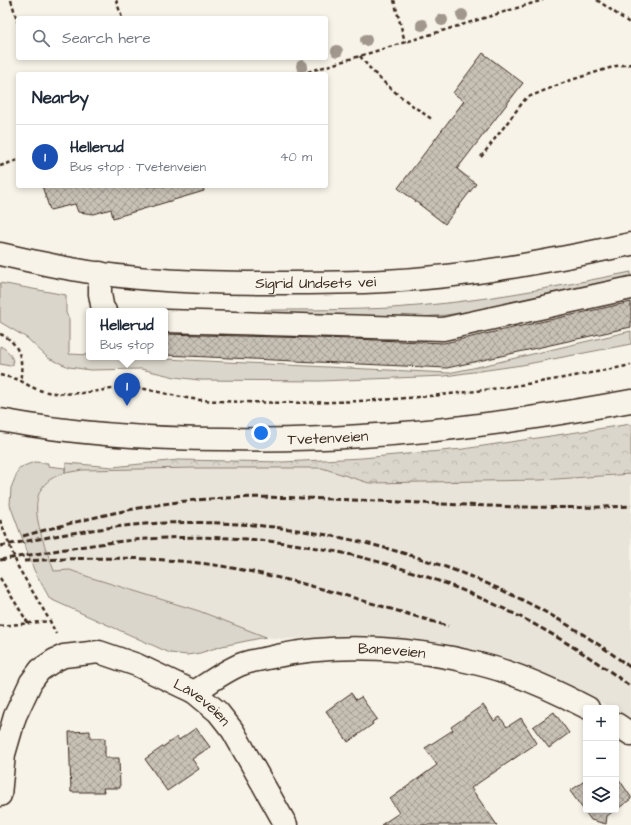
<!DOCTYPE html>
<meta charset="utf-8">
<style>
:root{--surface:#fff;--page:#f6f6f7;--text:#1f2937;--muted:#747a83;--line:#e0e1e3;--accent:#ea580c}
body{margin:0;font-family:"Architects Daughter",sans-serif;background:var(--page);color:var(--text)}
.controls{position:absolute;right:12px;bottom:12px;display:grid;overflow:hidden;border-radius:4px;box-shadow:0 2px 6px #0003}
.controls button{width:36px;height:36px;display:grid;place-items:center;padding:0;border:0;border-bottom:1px solid var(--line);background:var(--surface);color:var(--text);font:20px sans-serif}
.you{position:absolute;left:261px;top:433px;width:14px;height:14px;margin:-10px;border:3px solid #fff;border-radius:50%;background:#1a73e8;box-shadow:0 0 0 6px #1a73e833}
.badge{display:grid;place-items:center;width:26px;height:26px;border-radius:50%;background:var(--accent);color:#fff;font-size:13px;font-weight:700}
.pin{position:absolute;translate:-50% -33px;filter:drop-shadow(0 1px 2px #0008)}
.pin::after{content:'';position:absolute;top:21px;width:14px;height:12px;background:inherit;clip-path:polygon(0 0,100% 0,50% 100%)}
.popup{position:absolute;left:86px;top:308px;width:82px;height:52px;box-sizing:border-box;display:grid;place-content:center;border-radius:4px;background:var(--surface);filter:drop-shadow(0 1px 3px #0005);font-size:13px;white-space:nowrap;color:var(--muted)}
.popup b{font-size:15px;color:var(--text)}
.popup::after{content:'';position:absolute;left:50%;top:100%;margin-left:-8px;border:8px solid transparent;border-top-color:var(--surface)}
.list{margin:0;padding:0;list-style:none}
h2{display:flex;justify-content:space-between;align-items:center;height:52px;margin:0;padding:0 16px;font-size:17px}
h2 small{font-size:13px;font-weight:400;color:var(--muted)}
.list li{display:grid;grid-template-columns:26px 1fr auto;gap:12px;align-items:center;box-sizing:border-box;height:64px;padding:0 16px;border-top:1px solid var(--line)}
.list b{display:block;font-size:15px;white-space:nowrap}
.list p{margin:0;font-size:13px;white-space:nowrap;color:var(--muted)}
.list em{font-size:13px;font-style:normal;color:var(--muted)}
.icon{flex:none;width:22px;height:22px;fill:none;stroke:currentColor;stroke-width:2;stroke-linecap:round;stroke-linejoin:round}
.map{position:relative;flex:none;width:631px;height:825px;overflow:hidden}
.search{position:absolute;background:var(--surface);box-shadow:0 2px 6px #0003;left:16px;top:16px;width:312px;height:44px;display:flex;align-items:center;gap:10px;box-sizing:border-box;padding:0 14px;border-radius:4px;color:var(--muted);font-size:15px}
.panel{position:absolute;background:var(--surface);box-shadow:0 2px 6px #0003;left:16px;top:72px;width:312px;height:116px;border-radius:4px}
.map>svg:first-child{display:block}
.built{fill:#e9e4d9}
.grass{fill:#dbd6cb;stroke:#8b8074}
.forest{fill:url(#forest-crowns);stroke:#8b8074}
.building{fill:url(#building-cross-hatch);stroke:#3b2a1e}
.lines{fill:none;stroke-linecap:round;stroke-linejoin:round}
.minor-casing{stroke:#3b2a1e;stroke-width:25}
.major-casing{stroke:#3b2a1e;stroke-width:25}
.path{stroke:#3b2a1e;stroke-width:2.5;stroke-dasharray:4 3;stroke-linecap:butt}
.minor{stroke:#f7f3e8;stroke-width:22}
.major{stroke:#f7f3e8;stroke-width:22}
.rail{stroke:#3b2a1e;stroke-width:3;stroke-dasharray:6 3;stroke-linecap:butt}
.tree{fill:#a1978c}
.labels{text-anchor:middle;stroke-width:3;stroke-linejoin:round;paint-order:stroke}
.street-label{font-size:15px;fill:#3b2a1e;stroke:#f7f3e8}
</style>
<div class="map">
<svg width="631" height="825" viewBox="0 0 631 825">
<defs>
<pattern id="forest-crowns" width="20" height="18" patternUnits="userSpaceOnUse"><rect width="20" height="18" fill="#dbd6cb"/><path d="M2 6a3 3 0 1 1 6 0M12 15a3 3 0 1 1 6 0" fill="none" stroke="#bdb8ae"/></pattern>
<pattern id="building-cross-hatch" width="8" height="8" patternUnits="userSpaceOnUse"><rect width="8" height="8" fill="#c8c1b6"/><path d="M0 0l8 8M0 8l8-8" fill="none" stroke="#a49d93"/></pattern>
</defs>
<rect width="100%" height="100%" fill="#f7f3e8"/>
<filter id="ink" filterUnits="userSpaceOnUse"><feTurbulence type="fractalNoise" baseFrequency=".025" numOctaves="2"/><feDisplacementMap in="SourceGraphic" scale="8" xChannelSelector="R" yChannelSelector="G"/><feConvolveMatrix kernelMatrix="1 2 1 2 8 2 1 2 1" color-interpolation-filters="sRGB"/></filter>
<g filter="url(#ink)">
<path class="built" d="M 197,468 L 322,468 L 369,483 L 541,480 L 631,474 L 631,719 L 616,710 L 616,708 L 612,708 L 552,678 L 526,667 L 473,650 L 421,641 L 368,635 L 284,639 L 266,637 L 199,611 L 89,577 L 70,570 L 54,571 L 38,523 L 36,511 L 40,492 L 45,484 L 52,478 L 70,471 L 82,470 Z"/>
<g class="grass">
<path d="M 631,272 L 631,279 L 516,304 L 446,315 L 410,318 L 263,313 L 265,310 C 307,310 349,310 392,308 C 472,303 552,288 631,272 Z"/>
<path d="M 0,283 L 66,295 L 66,313 L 69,319 L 69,354 L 89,355 L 89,357 L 125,357 L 448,373 L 473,368 L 631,331 L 631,344 L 522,365 L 445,376 L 320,381 L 199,380 L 175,377 L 141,369 L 90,370 L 69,367 L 48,358 L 27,338 L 0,322 Z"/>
<path d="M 0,346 C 7,349 14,357 13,365 L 10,366 L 0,364 Z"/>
<path d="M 34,462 L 48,463 L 48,466 L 65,468 L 65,473 C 16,486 43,539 54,571 L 70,570 L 89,577 L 199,611 L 266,637 L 222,646 L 200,653 L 187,655 L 170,653 L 50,599 L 34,570 L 10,505 L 11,488 L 19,468 Z"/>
</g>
<path class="forest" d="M 631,424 L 631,474 L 541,480 L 369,483 L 322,468 L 197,468 L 82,470 L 65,473 L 66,463 L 113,467 L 178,460 L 283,462 L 362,458 L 463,449 Z"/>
<g class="building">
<path d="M 483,53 L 523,83 L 457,169 L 476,184 L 445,224 L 398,188 L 464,101 L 453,93 Z"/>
<path d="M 42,186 L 203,186 L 204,191 L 113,218 L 111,209 L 94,214 L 78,212 L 75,204 L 50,210 Z"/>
<path d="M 631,302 L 631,327 L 447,368 L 165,355 L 165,334 L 353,339 L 444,343 Z"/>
<path d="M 351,693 L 356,700 L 361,697 L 377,719 L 372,722 L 373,724 L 348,742 L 326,711 Z"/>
<path d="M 483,705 L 494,721 L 500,717 L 507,727 L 521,718 L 537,743 L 471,788 L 497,825 L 381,825 L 399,813 L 390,799 L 437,765 L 425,748 L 453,730 L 451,727 Z"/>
<path d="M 554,712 L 569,733 L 549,748 L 533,727 Z"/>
<path d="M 196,728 L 210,747 L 192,759 L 199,769 L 167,791 L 145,759 L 177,737 L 179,740 Z"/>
<path d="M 90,731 L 90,738 L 105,738 L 105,758 L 119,758 L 120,788 L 103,788 L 104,792 L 71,792 L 69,732 Z"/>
<path d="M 616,775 L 631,797 L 631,799 L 616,810 Z"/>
<path d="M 586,780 L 586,810 L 615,810 L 607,816 L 606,824 L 591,820 L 570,791 Z"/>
</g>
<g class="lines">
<defs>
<g id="minor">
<path id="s1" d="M 0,254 C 22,259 44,264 66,268 C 133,281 204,283 273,283 C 310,283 347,283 385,281 C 468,277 550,261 631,244"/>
<path d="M 100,273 L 100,294 L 103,310 L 105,311"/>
<path d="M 165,321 L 443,329 L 631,288"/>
<path id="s2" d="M 194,692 C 209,683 226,670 242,664 C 252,660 266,659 277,656 C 340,642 416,648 479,664 C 517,673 554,690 588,708"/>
<path d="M 616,724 L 631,734"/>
<path id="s3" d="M 0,795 L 4,754 L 15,716 L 31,682 L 40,670 L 55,660 L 64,656 L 99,652 L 137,665 L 194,692 L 218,712 L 233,731 L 286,825"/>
</g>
<g id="major">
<path id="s4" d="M 0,420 C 75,434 150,439 225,439 C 271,440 317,439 362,436 C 453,431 542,417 631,401"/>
</g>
</defs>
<use href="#minor" class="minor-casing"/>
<use href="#major" class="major-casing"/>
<g class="path">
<path d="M 11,0 L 18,23"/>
<path d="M 116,0 L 122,18"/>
<path d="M 394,0 L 405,42"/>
<path d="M 597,0 L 631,24"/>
<path d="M 360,56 C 379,82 407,102 433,120"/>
<path d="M 301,74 L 543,0"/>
<path d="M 481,157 L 526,98 L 568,81 L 616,66 L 631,64"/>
<path d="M 0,166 L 18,160"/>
<path d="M 0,334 C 20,342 24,362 20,381"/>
<path d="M 0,375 C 7,377 15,378 21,381 C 26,384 31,387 36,389 C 48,394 66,394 80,393 C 99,392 118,386 138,388 C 159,391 179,398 201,400 C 347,409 488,395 631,365"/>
<path d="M 120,388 L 120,394"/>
<path d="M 0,520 L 18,567 L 50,621 L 56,634"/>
<path d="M 0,578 L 28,623"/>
<path d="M 0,626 L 50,621"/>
</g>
<use href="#minor" class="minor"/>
<use href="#major" class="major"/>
<g class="rail">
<path d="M 23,536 C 85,519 146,503 210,499 C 266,495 323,499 379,501 C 463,505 547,510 631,506"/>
<path d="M 0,546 C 55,536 109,525 165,523 C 330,517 500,567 631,668"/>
<path d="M 0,560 C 55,551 110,540 166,538 C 333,530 499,586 631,687"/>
<path d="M 24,561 C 90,557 156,556 221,566 C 298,579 373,604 448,626"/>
</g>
</g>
<g class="tree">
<circle cx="462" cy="15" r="6"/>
<circle cx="442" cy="20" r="6"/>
<circle cx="422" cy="25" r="6"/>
<circle cx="366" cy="40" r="6"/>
<circle cx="337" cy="51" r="6"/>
<circle cx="302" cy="66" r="6"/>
</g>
</g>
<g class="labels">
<g class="street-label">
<text dy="5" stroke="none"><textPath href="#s1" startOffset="318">Sigrid Undsets vei</textPath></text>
<text dy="5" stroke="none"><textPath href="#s4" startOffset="329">Tvetenveien</textPath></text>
<text dy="5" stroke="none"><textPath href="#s2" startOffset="207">Baneveien</textPath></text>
<text dy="5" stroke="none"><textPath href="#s3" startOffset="312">Låveveien</textPath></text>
</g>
</g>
</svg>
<div class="controls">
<button>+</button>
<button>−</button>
<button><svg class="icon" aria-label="layers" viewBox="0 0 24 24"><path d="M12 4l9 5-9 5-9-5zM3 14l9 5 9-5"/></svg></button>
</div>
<div class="you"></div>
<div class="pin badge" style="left:127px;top:406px;background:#1a4fb4">1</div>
<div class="popup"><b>Hellerud</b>Bus stop</div>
<div class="search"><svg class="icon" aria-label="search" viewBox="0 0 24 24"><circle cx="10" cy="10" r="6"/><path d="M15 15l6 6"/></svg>Search here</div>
<section class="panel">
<h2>Nearby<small></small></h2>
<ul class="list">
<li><span class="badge" style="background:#1a4fb4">1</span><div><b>Hellerud</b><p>Bus stop · Tvetenveien</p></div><em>40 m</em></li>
</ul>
</section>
</div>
